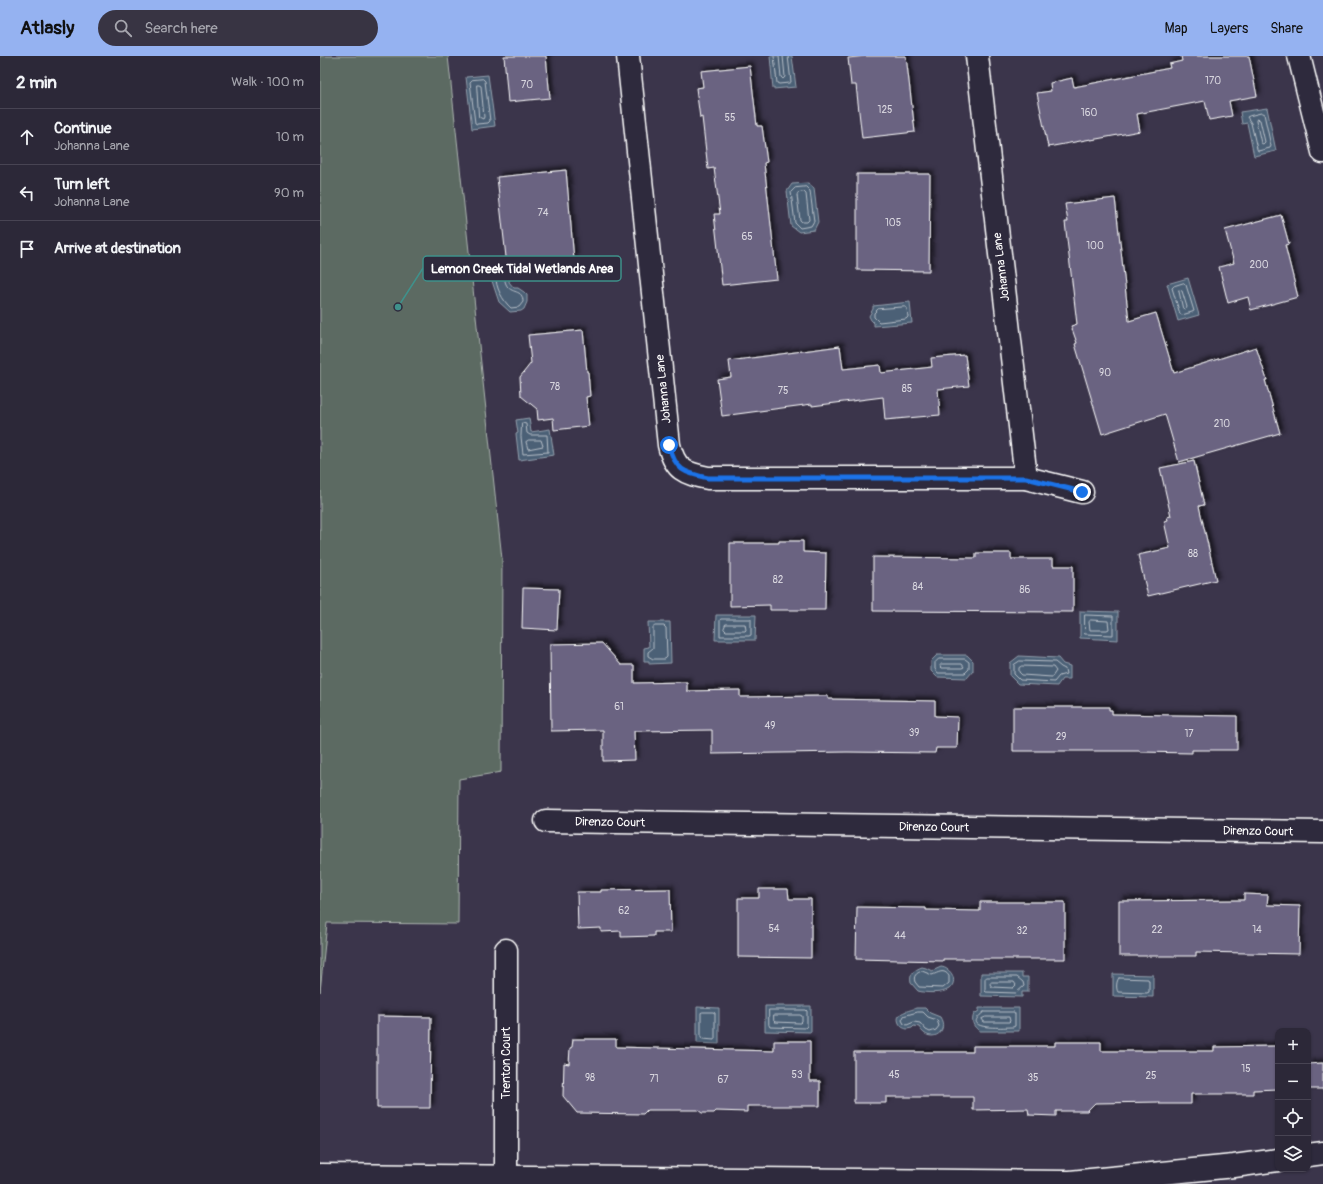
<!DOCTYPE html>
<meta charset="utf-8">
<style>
:root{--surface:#2c2838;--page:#383443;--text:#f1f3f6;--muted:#a6a6ae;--line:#484453;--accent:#95b2f1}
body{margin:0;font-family:Pangolin,sans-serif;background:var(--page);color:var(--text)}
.controls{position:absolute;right:12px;bottom:12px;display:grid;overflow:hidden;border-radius:8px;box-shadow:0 1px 3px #0004}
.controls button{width:36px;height:36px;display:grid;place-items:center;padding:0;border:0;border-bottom:1px solid var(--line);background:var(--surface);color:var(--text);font:20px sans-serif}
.stop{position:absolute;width:12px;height:12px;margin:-9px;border:3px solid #1a73e8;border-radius:50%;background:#fff}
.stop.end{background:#1a73e8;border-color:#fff;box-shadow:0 1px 4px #0008}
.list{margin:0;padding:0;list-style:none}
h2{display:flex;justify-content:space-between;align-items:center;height:52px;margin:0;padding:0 16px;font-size:17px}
h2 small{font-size:13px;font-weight:400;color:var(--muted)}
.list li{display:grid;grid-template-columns:26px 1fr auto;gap:12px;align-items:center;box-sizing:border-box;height:56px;padding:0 16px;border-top:1px solid var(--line)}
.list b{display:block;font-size:15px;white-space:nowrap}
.list p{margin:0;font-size:13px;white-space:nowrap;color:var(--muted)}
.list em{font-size:13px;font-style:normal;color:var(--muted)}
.icon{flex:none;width:22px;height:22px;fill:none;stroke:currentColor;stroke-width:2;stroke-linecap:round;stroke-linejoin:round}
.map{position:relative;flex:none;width:1003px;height:1128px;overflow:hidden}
header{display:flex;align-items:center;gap:24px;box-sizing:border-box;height:56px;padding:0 20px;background:var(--accent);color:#111}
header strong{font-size:19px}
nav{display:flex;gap:22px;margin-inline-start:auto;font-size:14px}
.search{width:280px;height:36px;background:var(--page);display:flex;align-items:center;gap:10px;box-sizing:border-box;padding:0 14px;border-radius:22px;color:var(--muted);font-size:15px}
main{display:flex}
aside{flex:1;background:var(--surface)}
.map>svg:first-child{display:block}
.green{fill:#5b6b62;stroke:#adb5b0}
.water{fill:#4b6076;stroke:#93a0ad}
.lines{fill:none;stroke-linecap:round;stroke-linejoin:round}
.shore{stroke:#b7bfc8;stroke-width:1}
.building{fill:#6a6381;stroke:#fff;filter:url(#shadow)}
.street-casing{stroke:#fff;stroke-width:25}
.secondary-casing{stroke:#fff;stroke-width:25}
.street{stroke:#2f2a3d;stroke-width:22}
.secondary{stroke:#2f2a3d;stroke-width:22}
.route{stroke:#1a73e8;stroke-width:5}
.labels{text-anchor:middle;stroke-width:3;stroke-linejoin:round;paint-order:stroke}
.number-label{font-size:10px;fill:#dad8e0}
.street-label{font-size:12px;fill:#fff;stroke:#2f2a3d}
.leader{fill:none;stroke:#3f918b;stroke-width:1.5}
.callout-dot{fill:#3f918b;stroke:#2f2a3d;stroke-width:1.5}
.callout{fill:#2f2a3d;stroke:#3f918b;stroke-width:1.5}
.callout-label{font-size:13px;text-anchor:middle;font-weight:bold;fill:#fff}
</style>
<header>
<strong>Atlasly</strong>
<div class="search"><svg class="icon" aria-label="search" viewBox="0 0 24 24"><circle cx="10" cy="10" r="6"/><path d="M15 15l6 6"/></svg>Search here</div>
<nav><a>Map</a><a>Layers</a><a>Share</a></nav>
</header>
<main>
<aside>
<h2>2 min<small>Walk · 100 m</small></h2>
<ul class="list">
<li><svg class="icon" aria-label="ahead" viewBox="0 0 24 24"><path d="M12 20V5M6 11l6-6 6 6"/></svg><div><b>Continue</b><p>Johanna Lane</p></div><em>10 m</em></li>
<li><svg class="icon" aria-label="left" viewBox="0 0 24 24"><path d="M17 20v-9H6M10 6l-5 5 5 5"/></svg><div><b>Turn left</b><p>Johanna Lane</p></div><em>90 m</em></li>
<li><svg class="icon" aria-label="arrive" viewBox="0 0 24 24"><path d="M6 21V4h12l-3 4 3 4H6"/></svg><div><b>Arrive at destination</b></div></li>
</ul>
</aside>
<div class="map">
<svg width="1003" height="1128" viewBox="0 0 1003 1128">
<defs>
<filter id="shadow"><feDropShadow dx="3.5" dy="-3.5" stdDeviation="2" flood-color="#0009"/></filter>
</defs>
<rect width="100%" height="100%" fill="#3b354b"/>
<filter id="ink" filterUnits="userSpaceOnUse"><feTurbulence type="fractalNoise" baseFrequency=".025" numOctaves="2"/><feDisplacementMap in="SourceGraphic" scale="8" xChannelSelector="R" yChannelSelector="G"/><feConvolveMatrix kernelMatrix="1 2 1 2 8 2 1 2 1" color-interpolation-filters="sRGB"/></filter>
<g filter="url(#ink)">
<path class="green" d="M 0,0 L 128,0 L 182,503 L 181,716 L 139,723 L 138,868 L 7,867 L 0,936 Z"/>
<g class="water">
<path d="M 450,0 L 472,0 L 476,31 L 453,33 Z"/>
<path d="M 168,19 L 175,70 L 152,73 L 146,21 Z"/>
<path d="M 947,52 L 956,95 L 934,100 L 927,67 L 922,68 L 920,56 Z"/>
<path d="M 488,127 L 494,132 L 498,166 L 494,174 L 479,176 L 471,170 L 467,135 L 472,128 Z"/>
<path d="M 180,213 L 188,216 L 190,221 L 189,226 L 194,232 L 198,232 L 204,236 L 207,239 L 207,246 L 204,253 L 201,255 L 190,256 L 179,246 L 171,222 L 175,215 Z"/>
<path d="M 868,222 L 879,259 L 858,265 L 847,228 Z"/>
<path d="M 590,246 L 592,267 L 554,270 L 554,267 L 551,264 L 549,260 L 553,253 L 553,250 Z"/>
<path d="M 209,362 L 211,376 L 230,373 L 234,399 L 199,404 L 196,378 L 198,377 L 196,364 Z"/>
<path d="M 760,555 L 798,556 L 798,584 L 760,582 Z"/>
<path d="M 396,559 L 436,559 L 435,584 L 395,584 Z"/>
<path d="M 328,566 L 350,566 L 351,607 L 329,608 L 329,605 L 324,605 L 324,592 L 329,591 Z"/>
<path d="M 617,599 L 647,599 L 653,605 L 653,615 L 647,622 L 617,621 L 611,615 L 611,605 Z"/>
<path d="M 699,600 L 738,602 L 743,608 L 750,610 L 750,623 L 742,623 L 737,630 L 698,628 L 690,620 L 690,607 Z"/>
<path d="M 602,911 L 606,912 L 612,915 L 621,911 C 631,912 639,925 629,933 C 622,938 605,937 598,935 L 591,927 C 589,918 594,914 602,911 Z"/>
<path d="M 661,917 L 702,917 L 702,921 L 708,921 L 708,936 L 702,936 L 702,941 L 661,940 Z"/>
<path d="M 793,918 L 833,919 L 833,941 L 793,940 Z"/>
<path d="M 445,950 L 491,950 L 491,976 L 445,975 Z"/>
<path d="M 377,951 L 399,952 L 399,988 L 377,987 Z"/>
<path d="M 596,952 L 605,952 L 610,957 L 620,961 C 630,977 609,989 599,971 L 594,970 L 592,972 L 587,973 C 583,972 581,971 579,967 C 574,956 590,955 596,952 Z"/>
<path d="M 659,952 L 699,952 L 699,975 L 659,975 L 659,974 C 653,971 651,965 654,958 L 659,955 Z"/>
</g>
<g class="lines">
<g class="shore">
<path d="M 454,0 L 457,27 L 459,28 L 469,27 L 471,26 L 468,0"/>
<path d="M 459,0 L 461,21 L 463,23 L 465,21 L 463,0"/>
<path d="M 163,23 L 165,25 L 170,65 L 168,67 L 157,68 L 155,67 L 150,26 L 152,24 Z"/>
<path d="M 157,29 L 159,29 L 161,30 L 164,61 L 163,63 L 159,61 Z"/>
<path d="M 942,57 L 944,58 L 951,90 L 950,92 L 938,95 L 937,93 L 931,67 L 927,61 L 929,60 Z"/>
<path d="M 937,63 L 940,64 L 945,86 L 943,88 L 941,87 L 936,65 Z"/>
<path d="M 486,131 L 490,135 L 494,165 L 491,170 L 480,172 L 475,167 L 471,136 L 475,132 Z"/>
<path d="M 484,136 L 486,138 L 489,164 L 487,166 L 482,166 L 480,164 L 477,139 L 478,137 Z"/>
<path d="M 180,217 L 185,219 C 186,222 184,225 186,228 C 191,239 203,232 203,246 L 199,251 L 191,252 C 183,245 175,231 176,220 Z"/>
<path d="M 864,227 L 866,229 L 874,255 L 872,256 L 862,259 L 860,258 L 852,232 L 854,230 Z"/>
<path d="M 859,234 L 862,235 L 867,251 L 866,253 L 863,252 Z"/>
<path d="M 585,251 L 587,252 L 588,261 L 586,263 L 559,266 L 554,261 L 554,257 L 558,253 Z"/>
<path d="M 202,367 L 206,368 L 207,377 L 210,379 L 227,379 L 228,396 L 203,398 L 201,381 Z"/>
<path d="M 209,384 L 221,384 L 223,390 L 208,393 L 206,386 Z"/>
<path d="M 765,559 L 793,560 L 793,579 L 765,578 Z"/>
<path d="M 401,563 L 431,563 L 431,579 L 429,580 L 400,580 L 400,565 Z"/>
<path d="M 771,564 L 788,565 L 789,573 L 787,574 L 770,574 L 769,566 Z"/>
<path d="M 406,568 L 425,568 L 426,574 L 425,575 L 406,575 L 404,573 Z"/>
<path d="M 335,570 L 344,570 L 346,572 L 347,601 L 345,603 L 333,603 L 328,600 L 328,596 L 333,592 L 333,572 Z"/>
<path d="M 619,603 L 645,603 L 649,606 L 649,613 L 645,617 L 618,617 L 615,613 L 615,607 Z"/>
<path d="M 700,605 L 735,606 L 741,611 L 745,613 L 746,618 L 739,620 L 734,626 L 700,624 L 694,618 L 694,609 Z"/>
<path d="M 622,608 L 642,608 L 644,611 L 642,612 L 622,612 L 620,610 Z"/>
<path d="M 702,610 L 733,611 L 736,615 L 732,621 L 702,619 L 699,616 L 699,612 Z"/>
<path d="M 602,915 L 612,919 C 618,917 624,912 629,920 L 629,927 L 623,932 L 599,931 L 595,926 C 593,920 596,917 602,915 Z"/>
<path d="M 667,921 L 697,921 L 703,926 L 704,930 L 696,937 L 666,936 L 665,935 L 665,923 Z"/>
<path d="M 799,922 L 828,923 L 829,925 L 829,936 L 827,937 L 798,936 C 796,933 796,925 799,922 Z"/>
<path d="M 672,926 L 694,926 L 696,929 L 693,932 L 672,931 L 670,928 Z"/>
<path d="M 449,954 L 486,954 L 487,955 L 487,970 L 485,972 L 450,971 L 449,969 Z"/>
<path d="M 383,956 L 393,956 L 395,957 L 395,982 L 394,984 L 383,983 L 381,982 L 381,957 Z"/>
<path d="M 598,956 L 603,956 L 608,961 L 617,964 L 619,970 L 616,974 L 610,976 L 606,974 L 600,967 L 594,966 L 587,969 L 584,968 L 582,964 L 584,960 Z"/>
<path d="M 664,956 L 694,956 L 695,958 L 695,970 L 693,971 C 683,971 638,975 664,956 Z"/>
<path d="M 454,959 L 480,959 L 482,960 L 482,965 L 480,967 L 455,966 L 454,965 Z"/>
<path d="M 666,961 L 689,961 L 690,965 L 689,966 L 664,966 L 662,963 Z"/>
</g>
</g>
<g class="building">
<path d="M 184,0 L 226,0 L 230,42 L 188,46 Z"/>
<path d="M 546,0 L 586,0 L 595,76 L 542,82 L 536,29 L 531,29 L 528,2 Z"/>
<path d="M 861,0 L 929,0 L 937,40 L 909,45 L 912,60 L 889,64 L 885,45 L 817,58 L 820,75 L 771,84 L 771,83 L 728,91 L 717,37 L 731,35 L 730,27 L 752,22 L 754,31 L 850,12 L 849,8 L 862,5 Z"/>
<path d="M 430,10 L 437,70 L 442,70 L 447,106 L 444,107 L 457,223 L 402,229 L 394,158 L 400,158 L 394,112 L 388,113 L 382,61 L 380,62 L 376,32 L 383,31 L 381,15 Z"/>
<path d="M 246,114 L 254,204 L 187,210 L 177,121 Z"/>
<path d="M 537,118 L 610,118 L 609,215 L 537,214 Z"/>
<path d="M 795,142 L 809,265 L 836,257 L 854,317 L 936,291 L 947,324 L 945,324 L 960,377 L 859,406 L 845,358 L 782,378 L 755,288 L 757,287 L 751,270 L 757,268 L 745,166 L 748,166 L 745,148 Z"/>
<path d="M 961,159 L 969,188 L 965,189 L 978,241 L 931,254 L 928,241 L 908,247 L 899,211 L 914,207 L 905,174 Z"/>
<path d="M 263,274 L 267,316 L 268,316 L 270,340 L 266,341 L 269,370 L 234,374 L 233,362 L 218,364 L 217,353 L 201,340 L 200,321 L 211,307 L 208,279 Z"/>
<path d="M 520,290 L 523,313 L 560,309 L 561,317 L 612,311 L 611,302 L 645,299 L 649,330 L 618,333 L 620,359 L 565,364 L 563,341 L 492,350 L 492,348 L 402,360 L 397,323 L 411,321 L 409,305 Z"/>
<path d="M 874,405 L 884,449 L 879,450 L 896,524 L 828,540 L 818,499 L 850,492 L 844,465 L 848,464 L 847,461 L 851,460 L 840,412 Z"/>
<path d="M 459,485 L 483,485 L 483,496 L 506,497 L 505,554 L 450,554 L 450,549 L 410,550 L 410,487 L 459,487 Z"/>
<path d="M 656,497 L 691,497 L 691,503 L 733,503 L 733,510 L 753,510 L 753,556 L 553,555 L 553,501 L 656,502 Z"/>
<path d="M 203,532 L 239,533 L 237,574 L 202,572 Z"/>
<path d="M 282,587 L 301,609 L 314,609 L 314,627 L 367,626 L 367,635 L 420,634 L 420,641 L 508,640 L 508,643 L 615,645 L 615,660 L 638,661 L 637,692 L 616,692 L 615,697 L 527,696 L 392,698 L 392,674 L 314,675 L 315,704 L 283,705 L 283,674 L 231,675 L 230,588 Z"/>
<path d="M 693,651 L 789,651 L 789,654 L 792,654 L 792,658 L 917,660 L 917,694 L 872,694 L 872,697 L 820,696 L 820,695 L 693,695 Z"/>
<path d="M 350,833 L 351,876 L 334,876 L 334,880 L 301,881 L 301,875 L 281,876 L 281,872 L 258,873 L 257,836 L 281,836 L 281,834 Z"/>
<path d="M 439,833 L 468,833 L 469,843 L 491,843 L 491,902 L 418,901 L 418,842 L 439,842 Z"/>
<path d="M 924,838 L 948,839 L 947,849 L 980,850 L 979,898 L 876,896 L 876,900 L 799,900 L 799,845 L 924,844 Z"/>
<path d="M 660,846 L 745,846 L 745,903 L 623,903 L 623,905 L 536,903 L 537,851 L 606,852 L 606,854 L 660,855 Z"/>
<path d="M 57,960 L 111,961 L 110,1052 L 57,1052 Z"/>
<path d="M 253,983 L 296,983 L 296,991 L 454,995 L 454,985 L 490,985 L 490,1025 L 500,1025 L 500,1050 L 427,1050 L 427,1056 L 396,1055 L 394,1057 L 382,1057 L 378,1054 L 327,1054 L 323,1058 L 257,1057 L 243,1040 L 244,1007 L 249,1008 L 250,992 L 252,991 Z"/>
<path d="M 735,986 L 781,986 L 781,995 L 894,995 L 894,991 L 955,990 L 958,992 L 958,1033 L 933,1034 L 933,1038 L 871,1038 L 871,1048 L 839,1048 L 840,1046 L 775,1047 L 767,1055 L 736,1055 L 736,1060 L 709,1059 L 708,1053 L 653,1054 L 653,1041 L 566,1041 L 566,1047 L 534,1047 L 534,996 L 653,996 L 653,990 L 735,990 Z"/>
<path d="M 1003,1007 L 1003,1033 L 988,1033 L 988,1008 Z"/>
</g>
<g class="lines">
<defs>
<g id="street">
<path d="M 308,0 L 349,389 C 355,414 364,417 388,422 L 706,422 L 762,436"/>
<path d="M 657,0 L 706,422"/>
<path d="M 226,765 L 1003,776"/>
<path d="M 988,1099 L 1003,1097"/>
<path d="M 0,1119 L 750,1126 L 914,1110 L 958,1104"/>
<path d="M 186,1121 L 186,894"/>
</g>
<path id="secondary" d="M 979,0 L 1003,96"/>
</defs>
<use href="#street" class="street-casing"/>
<use href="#secondary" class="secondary-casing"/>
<use href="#street" class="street"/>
<use href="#secondary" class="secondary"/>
</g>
</g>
<g class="lines" filter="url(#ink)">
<path class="route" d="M 349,389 C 355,414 364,417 388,422 L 706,422 L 762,436"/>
</g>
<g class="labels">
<g class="number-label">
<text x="893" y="28">170</text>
<text x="207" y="32">70</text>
<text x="565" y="57">125</text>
<text x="769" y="60">160</text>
<text x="410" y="65">55</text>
<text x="223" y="160">74</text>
<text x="573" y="170">105</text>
<text x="427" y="184">65</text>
<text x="775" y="193">100</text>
<text x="939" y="212">200</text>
<text x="785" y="320">90</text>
<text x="235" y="334">78</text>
<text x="587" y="336">85</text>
<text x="463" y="338">75</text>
<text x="902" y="371">210</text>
<text x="873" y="501">88</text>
<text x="458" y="527">82</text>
<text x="598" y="534">84</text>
<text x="705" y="537">86</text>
<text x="299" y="654">61</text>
<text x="450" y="673">49</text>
<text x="594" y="680">39</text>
<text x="869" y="681">17</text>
<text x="741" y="684">29</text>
<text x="304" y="858">62</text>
<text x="454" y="876">54</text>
<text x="837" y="877">22</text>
<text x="937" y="877">14</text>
<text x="702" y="878">32</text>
<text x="580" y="883">44</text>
<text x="926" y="1016">15</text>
<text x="477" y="1022">53</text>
<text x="574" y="1022">45</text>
<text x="831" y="1023">25</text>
<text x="270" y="1025">98</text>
<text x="713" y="1025">35</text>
<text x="334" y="1026">71</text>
<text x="403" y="1027">67</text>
</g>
<g class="street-label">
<text transform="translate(681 211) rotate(-97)" y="4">Johanna Lane</text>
<text transform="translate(343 333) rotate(-96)" y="4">Johanna Lane</text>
<text transform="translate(290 766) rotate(1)" y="4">Direnzo Court</text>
<text transform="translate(614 771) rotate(1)" y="4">Direnzo Court</text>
<text transform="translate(938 775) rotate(1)" y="4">Direnzo Court</text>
<text transform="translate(186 1007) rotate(-90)" y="4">Trenton Court</text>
</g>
</g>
<path class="leader" d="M78 251L103 212"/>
<circle class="callout-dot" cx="78" cy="251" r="4"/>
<rect class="callout" x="103" y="200" width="198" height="25" rx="4"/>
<g class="callout-label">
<text x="202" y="217">Lemon Creek Tidal Wetlands Area</text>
</g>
</svg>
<div class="controls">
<button>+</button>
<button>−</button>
<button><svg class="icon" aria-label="locate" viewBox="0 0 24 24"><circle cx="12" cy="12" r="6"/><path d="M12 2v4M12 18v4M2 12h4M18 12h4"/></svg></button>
<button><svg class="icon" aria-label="layers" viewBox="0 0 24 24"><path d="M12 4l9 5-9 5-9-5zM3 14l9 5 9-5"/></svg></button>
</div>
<div class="stop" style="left:349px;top:389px"></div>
<div class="stop end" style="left:762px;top:436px"></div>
</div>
</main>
